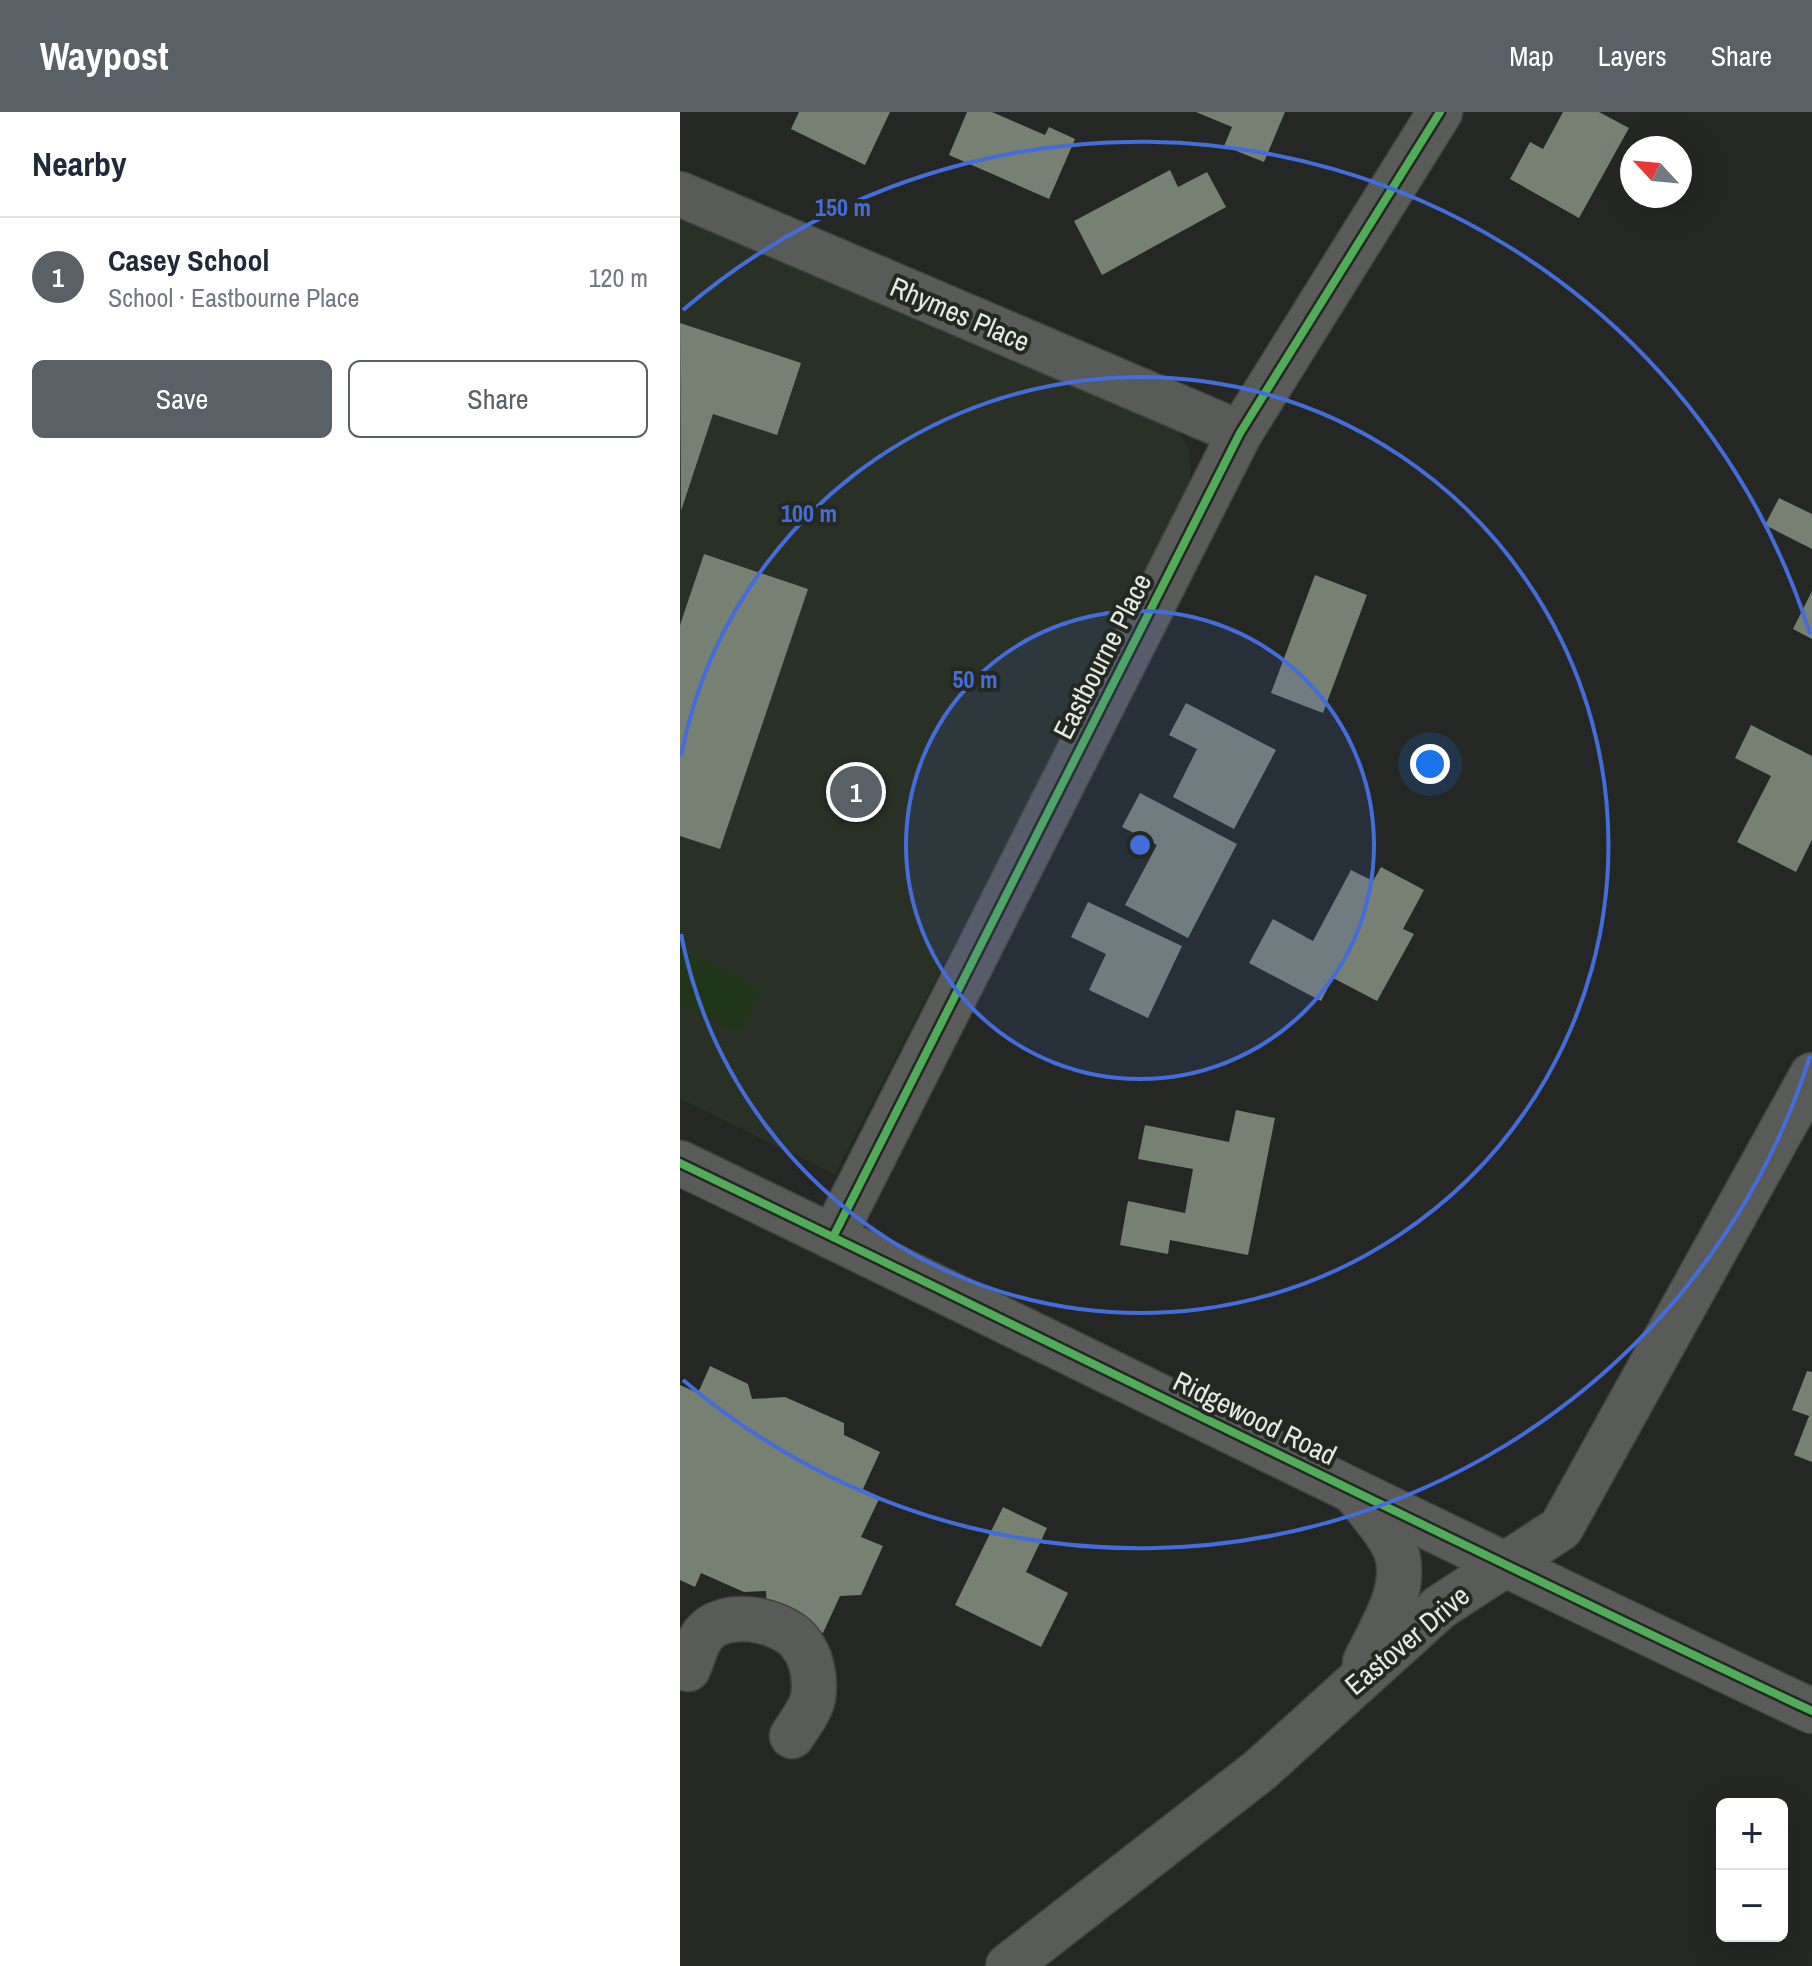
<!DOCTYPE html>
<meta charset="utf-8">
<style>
:root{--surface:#fff;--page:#f2f2f3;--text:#1f2937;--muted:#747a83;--line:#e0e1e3;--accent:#5a6166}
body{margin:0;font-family:"Archivo Narrow",sans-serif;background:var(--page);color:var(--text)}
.controls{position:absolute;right:24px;bottom:24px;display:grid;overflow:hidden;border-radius:12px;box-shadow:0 8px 32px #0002}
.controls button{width:72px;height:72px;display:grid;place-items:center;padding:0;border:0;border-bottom:2px solid var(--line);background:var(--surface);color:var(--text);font:40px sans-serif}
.compass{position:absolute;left:940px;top:24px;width:72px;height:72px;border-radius:50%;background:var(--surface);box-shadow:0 8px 32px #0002;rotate:296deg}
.you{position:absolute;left:750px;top:652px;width:28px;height:28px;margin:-20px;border:6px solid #fff;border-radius:50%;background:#1a73e8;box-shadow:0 0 0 12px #1a73e833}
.badge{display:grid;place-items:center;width:52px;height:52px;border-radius:50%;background:var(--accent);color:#fff;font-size:26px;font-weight:700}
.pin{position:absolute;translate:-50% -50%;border:4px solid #fff;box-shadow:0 2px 8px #0006}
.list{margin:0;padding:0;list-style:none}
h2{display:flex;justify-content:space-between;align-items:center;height:104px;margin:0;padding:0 32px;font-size:34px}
h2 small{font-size:26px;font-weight:400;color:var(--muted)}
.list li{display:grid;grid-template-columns:52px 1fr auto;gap:24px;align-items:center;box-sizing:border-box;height:120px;padding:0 32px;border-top:2px solid var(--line)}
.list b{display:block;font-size:30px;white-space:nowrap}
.list p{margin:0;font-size:26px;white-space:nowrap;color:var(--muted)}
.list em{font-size:26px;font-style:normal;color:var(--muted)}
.actions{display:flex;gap:16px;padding:24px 32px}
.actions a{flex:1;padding:18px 0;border:2px solid var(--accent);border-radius:12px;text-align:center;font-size:28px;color:var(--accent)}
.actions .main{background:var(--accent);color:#fff}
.map{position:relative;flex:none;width:1132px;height:1854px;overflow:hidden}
header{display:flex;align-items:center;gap:48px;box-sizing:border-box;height:112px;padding:0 40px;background:var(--accent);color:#fff}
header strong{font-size:38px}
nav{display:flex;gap:44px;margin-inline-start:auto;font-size:28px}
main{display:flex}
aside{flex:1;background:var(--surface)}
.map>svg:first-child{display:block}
.built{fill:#293126}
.green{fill:#213618}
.building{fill:#768073}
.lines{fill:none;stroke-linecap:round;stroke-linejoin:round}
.minor-casing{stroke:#414340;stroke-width:47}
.minor{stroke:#595b59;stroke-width:44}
.cycleway-casing{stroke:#232921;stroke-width:13}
.cycleway{stroke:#51ab58;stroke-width:8}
.ring{fill:none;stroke:#456dda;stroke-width:4}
.labels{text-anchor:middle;stroke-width:8;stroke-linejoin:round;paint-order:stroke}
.street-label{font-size:28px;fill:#e5e9e4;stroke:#232921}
.centre{fill:#456dda;stroke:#232921;stroke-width:4}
.ring-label{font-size:24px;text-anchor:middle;font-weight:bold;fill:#456dda;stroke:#232921;stroke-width:8;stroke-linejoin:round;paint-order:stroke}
</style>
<header>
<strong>Waypost</strong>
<nav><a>Map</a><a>Layers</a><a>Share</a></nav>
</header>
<main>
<aside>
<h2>Nearby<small></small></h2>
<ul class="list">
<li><span class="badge">1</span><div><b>Casey School</b><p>School · Eastbourne Place</p></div><em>120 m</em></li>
</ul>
<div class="actions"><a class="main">Save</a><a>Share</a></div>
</aside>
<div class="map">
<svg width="1132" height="1854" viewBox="0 0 1132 1854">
<rect width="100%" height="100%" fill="#242723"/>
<path class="built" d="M 0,96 L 493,312 L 509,337 L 511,373 L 155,1062 L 0,987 Z"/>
<path class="green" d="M 0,836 L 76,874 L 79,884 L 64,915 L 54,918 L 46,916 L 0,891 Z"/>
<g class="building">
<path d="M 119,0 L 210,0 L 185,53 L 111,17 Z"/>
<path d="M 287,0 L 312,0 L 365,23 L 369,15 L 395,27 L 369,87 L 269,43 Z"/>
<path d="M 516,0 L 605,0 L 584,50 L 544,34 L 552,15 Z"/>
<path d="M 883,0 L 919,0 L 949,16 L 899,106 L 830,67 L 850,30 L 863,37 Z"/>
<path d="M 490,58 L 498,75 L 527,60 L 546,95 L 422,163 L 394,109 Z"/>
<path d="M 0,211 L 121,251 L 97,323 L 33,302 L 1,399 Z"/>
<path d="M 1099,386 L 1132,402 L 1132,437 L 1085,413 Z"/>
<path d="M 24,442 L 128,477 L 40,737 L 0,724 L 0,513 Z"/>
<path d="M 635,463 L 687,483 L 643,601 L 591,581 Z"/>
<path d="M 1132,479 L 1132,527 L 1113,517 Z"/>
<path d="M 506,591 L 596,638 L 554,717 L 493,685 L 517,637 L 489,623 Z"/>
<path d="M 1071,613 L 1132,644 L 1132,728 L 1116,760 L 1057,730 L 1091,664 L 1055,646 Z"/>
<path d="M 460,681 L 557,732 L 508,826 L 445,793 L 477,733 L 442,715 Z"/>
<path d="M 701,755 L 744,778 L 723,817 L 734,822 L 697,889 L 653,866 L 641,889 L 569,851 L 593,807 L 633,829 L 671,758 L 693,769 Z"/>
<path d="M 408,790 L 502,834 L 468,906 L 409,878 L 426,842 L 391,825 Z"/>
<path d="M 556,998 L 595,1006 L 568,1143 L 490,1128 L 488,1142 L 440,1133 L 448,1089 L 505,1101 L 513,1057 L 458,1047 L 465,1013 L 549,1030 Z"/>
<path d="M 30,1254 L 68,1272 L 72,1287 L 105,1285 L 164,1311 L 164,1323 L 200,1340 L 183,1377 L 200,1385 L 181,1425 L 203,1434 L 181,1483 L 160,1484 L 143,1521 L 87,1496 L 86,1479 L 64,1480 L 21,1461 L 15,1475 L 0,1468 L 0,1273 L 18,1281 Z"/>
<path d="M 1127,1259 L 1132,1260 L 1132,1350 L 1114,1343 L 1129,1304 L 1112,1298 Z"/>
<path d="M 323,1395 L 367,1416 L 346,1460 L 388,1481 L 361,1535 L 275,1493 Z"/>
</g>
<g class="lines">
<defs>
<g id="minor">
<path d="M 0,82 L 560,321"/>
<path d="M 0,1051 C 378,1233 753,1421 1132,1599"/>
<path d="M 153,1125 L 560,321 L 760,0"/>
<path d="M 677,1383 C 688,1398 710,1422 716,1439 C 729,1477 700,1518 685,1550"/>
<path d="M 8,1557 C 13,1546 16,1532 23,1523 C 43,1496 99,1507 118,1528 C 132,1544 136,1565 133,1586 C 130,1599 119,1613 112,1624"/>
<path d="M 328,1854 L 580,1658 L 760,1495 L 881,1416 L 1132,963"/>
</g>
</defs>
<use href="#minor" class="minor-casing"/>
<use href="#minor" class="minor"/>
<defs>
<g id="cycleway">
<path d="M 0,1051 C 378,1233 753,1421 1132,1599"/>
<path d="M 153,1125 L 560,321 L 760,0"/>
</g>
</defs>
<use href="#cycleway" class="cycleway-casing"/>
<use href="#cycleway" class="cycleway"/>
</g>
<circle cx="460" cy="733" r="234" fill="#456dda" fill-opacity=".12"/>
<g class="ring">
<circle cx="460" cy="733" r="234"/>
<path d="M1 644A468 468 0 1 1 1 822"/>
<path d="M1130 944A703 703 0 0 1 3 1268M3 198A703 703 0 0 1 1130 522"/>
</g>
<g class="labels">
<g class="street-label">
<text transform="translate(280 202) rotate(23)" y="10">Rhymes Place</text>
<text transform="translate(422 544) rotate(-63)" y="10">Eastbourne Place</text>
<text transform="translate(575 1306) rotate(26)" y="10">Ridgewood Road</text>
<text transform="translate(727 1528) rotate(-40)" y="10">Eastover Drive</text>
</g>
</g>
<circle cx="460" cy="733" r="12" class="centre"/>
<g class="ring-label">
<text x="163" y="104">150 m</text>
<text x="129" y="410">100 m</text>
<text x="295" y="576">50 m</text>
</g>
</svg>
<div class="controls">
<button>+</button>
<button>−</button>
</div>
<svg class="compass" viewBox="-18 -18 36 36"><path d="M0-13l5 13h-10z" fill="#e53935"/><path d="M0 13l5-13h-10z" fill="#747a83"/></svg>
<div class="you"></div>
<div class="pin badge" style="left:176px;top:680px">1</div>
</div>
</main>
